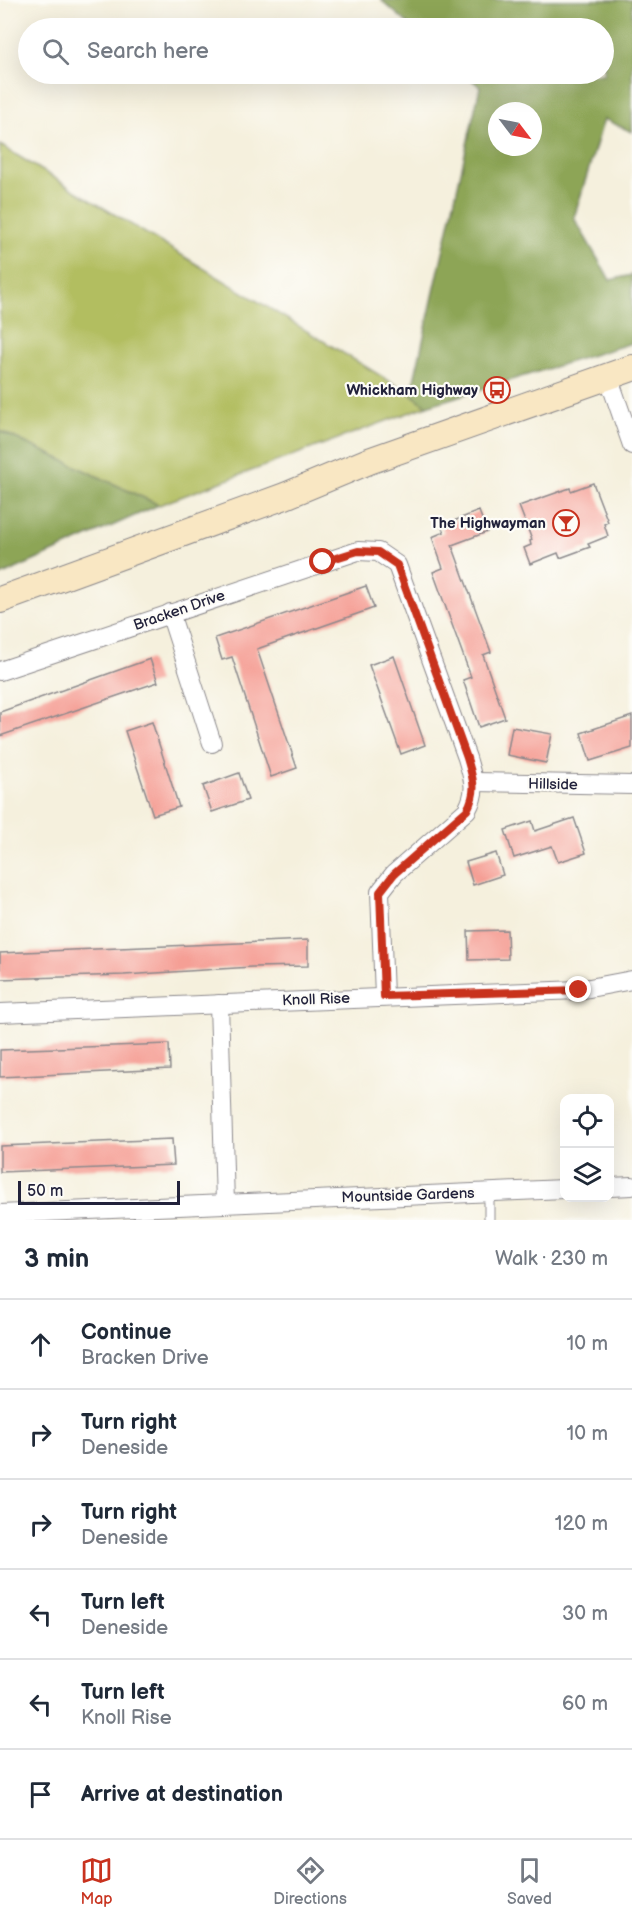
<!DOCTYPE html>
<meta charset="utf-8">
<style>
:root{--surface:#fff;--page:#f2f2f3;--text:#1f2937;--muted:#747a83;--line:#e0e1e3;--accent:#c8321e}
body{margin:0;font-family:"Balsamiq Sans",sans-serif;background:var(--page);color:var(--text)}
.controls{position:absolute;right:18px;bottom:18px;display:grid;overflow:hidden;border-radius:12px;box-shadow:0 6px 24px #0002}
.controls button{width:54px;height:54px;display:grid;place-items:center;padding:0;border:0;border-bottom:2px solid var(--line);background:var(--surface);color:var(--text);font:30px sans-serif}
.compass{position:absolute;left:488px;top:102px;width:54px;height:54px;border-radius:50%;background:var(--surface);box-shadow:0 6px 24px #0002;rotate:122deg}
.scale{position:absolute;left:18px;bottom:15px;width:162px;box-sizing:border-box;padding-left:6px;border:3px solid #22223b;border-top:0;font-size:16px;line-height:21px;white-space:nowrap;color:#22223b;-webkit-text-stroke:4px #fdfcf7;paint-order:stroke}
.stop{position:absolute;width:18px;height:18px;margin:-14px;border:4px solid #c8321e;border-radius:50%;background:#fff}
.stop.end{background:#c8321e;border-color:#fff;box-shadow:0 2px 6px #0008}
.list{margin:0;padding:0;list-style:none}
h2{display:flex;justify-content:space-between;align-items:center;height:78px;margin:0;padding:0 24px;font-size:26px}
h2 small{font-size:20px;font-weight:400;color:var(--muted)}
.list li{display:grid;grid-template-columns:39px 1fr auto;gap:18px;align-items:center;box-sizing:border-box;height:90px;padding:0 24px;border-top:2px solid var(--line)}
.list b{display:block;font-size:22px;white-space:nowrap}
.list p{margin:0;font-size:20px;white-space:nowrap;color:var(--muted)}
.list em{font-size:20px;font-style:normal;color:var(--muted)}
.icon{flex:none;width:33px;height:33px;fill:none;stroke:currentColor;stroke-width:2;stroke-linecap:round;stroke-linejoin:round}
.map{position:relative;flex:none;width:632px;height:1220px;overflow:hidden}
.search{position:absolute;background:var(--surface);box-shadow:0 6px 24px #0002;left:18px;right:18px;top:18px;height:66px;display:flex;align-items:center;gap:15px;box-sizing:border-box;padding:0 21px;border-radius:33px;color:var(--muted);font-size:22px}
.sheet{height:618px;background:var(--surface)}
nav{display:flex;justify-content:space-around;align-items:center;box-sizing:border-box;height:84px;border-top:2px solid var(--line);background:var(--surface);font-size:16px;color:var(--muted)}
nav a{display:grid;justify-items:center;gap:3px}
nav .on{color:var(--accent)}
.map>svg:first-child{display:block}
.green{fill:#b2be60;stroke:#6a704e;stroke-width:1.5}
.forest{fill:#8da556;stroke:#586448;stroke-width:1.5;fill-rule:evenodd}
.building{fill:#f59f95}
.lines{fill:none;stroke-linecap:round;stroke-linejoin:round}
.lane-casing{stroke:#8c898c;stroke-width:11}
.street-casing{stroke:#8c898c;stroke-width:20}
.secondary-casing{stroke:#8c898c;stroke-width:28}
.lane{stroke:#fff;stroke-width:9}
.street{stroke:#fff;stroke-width:18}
.secondary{stroke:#f9e7c3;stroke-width:26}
.route{stroke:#c8321e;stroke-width:8}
.labels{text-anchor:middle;stroke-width:4.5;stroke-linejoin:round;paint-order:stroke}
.poi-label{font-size:15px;font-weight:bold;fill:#22223b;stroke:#fdfcf7;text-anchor:end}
.street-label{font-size:15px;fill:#22223b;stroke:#fdfcf7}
</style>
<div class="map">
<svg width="632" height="1220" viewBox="0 0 632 1220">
<rect width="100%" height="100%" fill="#fdfcf7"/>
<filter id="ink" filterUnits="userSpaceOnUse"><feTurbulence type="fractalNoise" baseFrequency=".0167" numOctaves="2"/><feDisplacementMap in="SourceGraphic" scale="12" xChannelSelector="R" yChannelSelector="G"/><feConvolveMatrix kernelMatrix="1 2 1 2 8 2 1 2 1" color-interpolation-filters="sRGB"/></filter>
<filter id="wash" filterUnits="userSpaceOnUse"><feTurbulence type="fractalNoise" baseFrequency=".008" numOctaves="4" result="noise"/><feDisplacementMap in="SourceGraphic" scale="24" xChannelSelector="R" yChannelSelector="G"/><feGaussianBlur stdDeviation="1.35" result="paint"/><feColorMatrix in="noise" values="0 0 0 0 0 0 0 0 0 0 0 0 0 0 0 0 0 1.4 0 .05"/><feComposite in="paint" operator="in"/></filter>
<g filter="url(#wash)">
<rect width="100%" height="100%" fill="#f5f0dd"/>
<path class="green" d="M 0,145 L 411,394 L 427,406 L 159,505 L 0,431 Z"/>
<g class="forest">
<path d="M 381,0 L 632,0 L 632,132 L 604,119 L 574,218 L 610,280 L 632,275 L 632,343 L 427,406 L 411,394 L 480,87 L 465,74 L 604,74 L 604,28 L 413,28 ZM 497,111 L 533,111 L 533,147 L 497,147 Z"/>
<path d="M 0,431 L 159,505 L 0,576 Z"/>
</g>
<g id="blocks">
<g class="building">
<path d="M 593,483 L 608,522 L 604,524 L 608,536 L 588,544 L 590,547 L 560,558 L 558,553 L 530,564 L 524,548 L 531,545 L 530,541 L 532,540 L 519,506 L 570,488 L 571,491 Z"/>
<path d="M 479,511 L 487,532 L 452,545 L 491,652 L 483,655 L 505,718 L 479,727 L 463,680 L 471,677 L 433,572 L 443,568 L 432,537 L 444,532 L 441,526 Z"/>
<path d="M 366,586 L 374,608 L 257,649 L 297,768 L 271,777 L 232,657 L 222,660 L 215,638 Z"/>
<path d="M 394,656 L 425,745 L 401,754 L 369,665 Z"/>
<path d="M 150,659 L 158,682 L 0,736 L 0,712 Z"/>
<path d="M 632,716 L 632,748 L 590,761 L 581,733 Z"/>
<path d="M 152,722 L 179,807 L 153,815 L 125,731 Z"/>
<path d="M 512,727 L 552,734 L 546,763 L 507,755 Z"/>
<path d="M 239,773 L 248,800 L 212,812 L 203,786 Z"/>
<path d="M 574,818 L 586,853 L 558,862 L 552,846 L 514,858 L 505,830 L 532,821 L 535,831 Z"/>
<path d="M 496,853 L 503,875 L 473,885 L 466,862 Z"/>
<path d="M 507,930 L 508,959 L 469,960 L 468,931 Z"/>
<path d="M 308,940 L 308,966 L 252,967 L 124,975 L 0,979 L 0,953 Z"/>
<path d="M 169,1044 L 170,1069 L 0,1077 L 0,1050 Z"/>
<path d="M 172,1139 L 174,1165 L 0,1172 L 0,1146 Z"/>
</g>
</g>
</g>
<g filter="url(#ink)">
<use href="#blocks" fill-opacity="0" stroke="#8c898c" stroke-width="1.5"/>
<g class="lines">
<defs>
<path id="lane" d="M 489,1220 L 489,1192"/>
<g id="street">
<path d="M 608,376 L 632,445"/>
<path d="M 170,613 L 212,743"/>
<path d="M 0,671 L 358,551 L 378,552 L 397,565 L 467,758 C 473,779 478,790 467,810 L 394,874 L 380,892 L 384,996"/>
<path d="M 474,782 L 632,785"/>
<path d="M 219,1004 L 225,1203"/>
<path d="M 0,1013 L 579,990 L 632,980"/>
<path d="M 610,1187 L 632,1186"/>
<path d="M 0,1214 L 564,1189"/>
</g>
<path id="secondary" d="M 0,600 L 285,496 L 369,461 L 632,368"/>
</defs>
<use href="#lane" class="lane-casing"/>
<use href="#street" class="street-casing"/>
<use href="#secondary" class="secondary-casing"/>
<use href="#lane" class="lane"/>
<use href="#street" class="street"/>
<use href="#secondary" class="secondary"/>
</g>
</g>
<g class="lines" filter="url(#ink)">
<path class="route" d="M 323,562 L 358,551 L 378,552 L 397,565 L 467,758 C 473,779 478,790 467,810 L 394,874 L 380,892 L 384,996 L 579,990"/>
</g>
<defs>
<symbol id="bus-ring" viewBox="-11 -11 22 22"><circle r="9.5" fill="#fdfcf7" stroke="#c8321e" stroke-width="1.5"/><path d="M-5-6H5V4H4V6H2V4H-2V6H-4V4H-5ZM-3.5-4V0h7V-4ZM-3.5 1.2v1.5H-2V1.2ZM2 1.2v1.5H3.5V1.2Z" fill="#c8321e"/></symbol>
<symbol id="bar-ring" viewBox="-11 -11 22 22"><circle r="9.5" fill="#fdfcf7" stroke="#c8321e" stroke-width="1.5"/><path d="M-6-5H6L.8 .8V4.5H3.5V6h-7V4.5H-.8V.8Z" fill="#c8321e"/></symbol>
</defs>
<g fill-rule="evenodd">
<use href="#bus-ring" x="482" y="375" width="30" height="30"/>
<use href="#bar-ring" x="551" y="508" width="30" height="30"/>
</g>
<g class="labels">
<g class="poi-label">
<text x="478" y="395">Whickham Highway</text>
<text x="546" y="528">The Highwayman</text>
</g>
<g class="street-label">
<text transform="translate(179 610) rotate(-19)" y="5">Bracken Drive</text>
<text transform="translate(553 784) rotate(1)" y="5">Hillside</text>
<text transform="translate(316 999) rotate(-2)" y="5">Knoll Rise</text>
<text transform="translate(408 1195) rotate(-2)" y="5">Mountside Gardens</text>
</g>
</g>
</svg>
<div class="controls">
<button><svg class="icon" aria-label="locate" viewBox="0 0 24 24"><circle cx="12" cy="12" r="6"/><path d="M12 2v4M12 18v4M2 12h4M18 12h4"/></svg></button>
<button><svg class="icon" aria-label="layers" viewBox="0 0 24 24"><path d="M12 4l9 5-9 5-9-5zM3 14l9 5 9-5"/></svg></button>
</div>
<svg class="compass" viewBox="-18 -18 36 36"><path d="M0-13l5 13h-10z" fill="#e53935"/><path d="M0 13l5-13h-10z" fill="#747a83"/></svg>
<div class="scale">50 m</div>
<div class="stop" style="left:323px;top:562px"></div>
<div class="stop end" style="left:579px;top:990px"></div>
<div class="search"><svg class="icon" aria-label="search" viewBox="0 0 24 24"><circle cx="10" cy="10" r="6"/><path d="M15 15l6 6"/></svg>Search here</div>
</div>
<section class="sheet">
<h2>3 min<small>Walk · 230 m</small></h2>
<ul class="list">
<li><svg class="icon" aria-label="ahead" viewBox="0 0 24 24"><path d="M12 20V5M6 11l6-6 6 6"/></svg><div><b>Continue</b><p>Bracken Drive</p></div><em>10 m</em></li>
<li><svg class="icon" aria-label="right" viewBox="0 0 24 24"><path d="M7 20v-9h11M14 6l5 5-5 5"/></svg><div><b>Turn right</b><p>Deneside</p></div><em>10 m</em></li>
<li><svg class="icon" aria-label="right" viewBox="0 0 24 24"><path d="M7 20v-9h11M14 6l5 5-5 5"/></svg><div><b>Turn right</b><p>Deneside</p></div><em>120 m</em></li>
<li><svg class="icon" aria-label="left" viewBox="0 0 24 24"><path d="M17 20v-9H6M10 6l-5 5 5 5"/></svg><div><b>Turn left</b><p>Deneside</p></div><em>30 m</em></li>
<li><svg class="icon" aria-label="left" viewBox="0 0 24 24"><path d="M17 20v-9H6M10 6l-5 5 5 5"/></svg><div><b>Turn left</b><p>Knoll Rise</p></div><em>60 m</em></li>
<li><svg class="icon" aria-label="arrive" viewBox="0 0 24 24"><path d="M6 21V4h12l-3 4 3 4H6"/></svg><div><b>Arrive at destination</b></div></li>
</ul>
</section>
<nav>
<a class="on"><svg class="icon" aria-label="map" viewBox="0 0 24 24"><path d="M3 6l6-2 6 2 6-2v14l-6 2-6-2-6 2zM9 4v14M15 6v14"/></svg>Map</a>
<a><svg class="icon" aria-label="directions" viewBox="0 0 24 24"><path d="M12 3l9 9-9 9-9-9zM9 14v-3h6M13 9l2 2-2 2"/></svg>Directions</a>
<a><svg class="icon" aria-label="saved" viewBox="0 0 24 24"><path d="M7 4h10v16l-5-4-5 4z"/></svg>Saved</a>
</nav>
